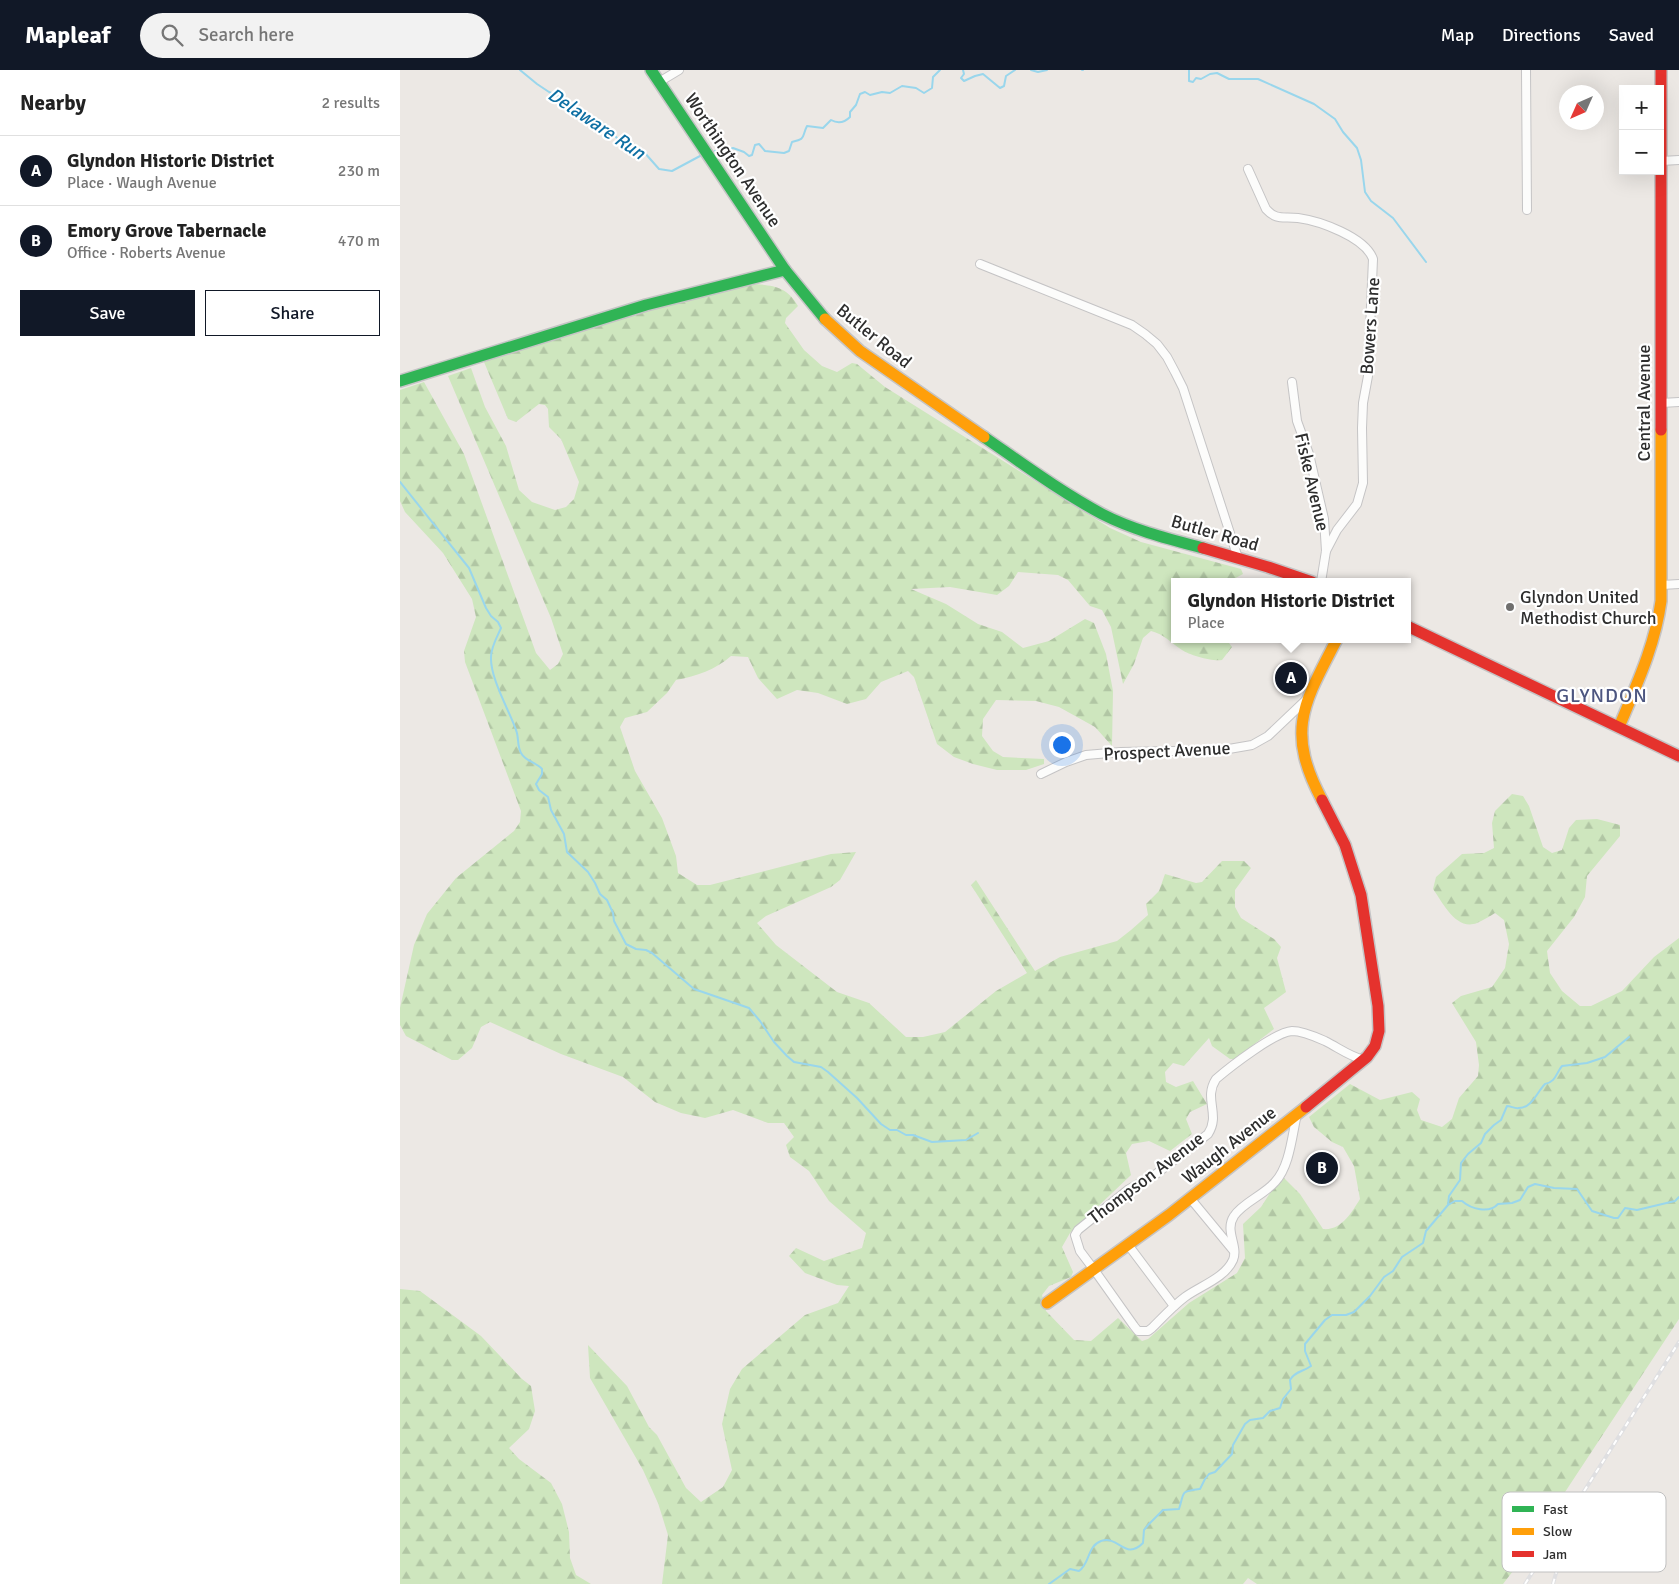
<!DOCTYPE html>
<meta charset="utf-8">
<style>
:root{--surface:#fff;--page:#f2f2f2;--text:#222;--muted:#767676;--line:#e0e0e0;--accent:#111827}
body{margin:0;font-family:Signika,sans-serif;background:var(--page);color:var(--text)}
.controls{position:absolute;right:15px;top:15px;display:grid;overflow:hidden;border-radius:0px;box-shadow:0 5px 20px #0002}
.controls button{width:45px;height:45px;display:grid;place-items:center;padding:0;border:0;border-bottom:1px solid var(--line);background:var(--surface);color:var(--text);font:25px sans-serif}
.compass{position:absolute;left:1159px;top:15px;width:45px;height:45px;border-radius:50%;background:var(--surface);box-shadow:0 5px 20px #0002;rotate:225deg}
.you{position:absolute;left:661px;top:674px;width:18px;height:18px;margin:-12px;border:4px solid #fff;border-radius:50%;background:#1a73e8;box-shadow:0 0 0 8px #1a73e833}
.badge{display:grid;place-items:center;width:32px;height:32px;border-radius:50%;background:var(--accent);color:#fff;font-size:16px;font-weight:700}
.pin{position:absolute;translate:-50% -50%;border:2px solid #fff;box-shadow:0 1px 5px #0006}
.popup{position:absolute;left:771px;top:508px;width:240px;height:65px;box-sizing:border-box;display:grid;place-content:center;border-radius:0px;background:var(--surface);filter:drop-shadow(0 1px 4px #0005);font-size:16px;white-space:nowrap;color:var(--muted)}
.popup b{font-size:19px;color:var(--text)}
.popup::after{content:'';position:absolute;left:50%;top:100%;margin-left:-10px;border:10px solid transparent;border-top-color:var(--surface)}
.list{margin:0;padding:0;list-style:none}
h2{display:flex;justify-content:space-between;align-items:center;height:65px;margin:0;padding:0 20px;font-size:21px}
h2 small{font-size:16px;font-weight:400;color:var(--muted)}
.list li{display:grid;grid-template-columns:32px 1fr auto;gap:15px;align-items:center;box-sizing:border-box;height:70px;padding:0 20px;border-top:1px solid var(--line)}
.list b{display:block;font-size:19px;white-space:nowrap}
.list p{margin:0;font-size:16px;white-space:nowrap;color:var(--muted)}
.list em{font-size:16px;font-style:normal;color:var(--muted)}
.actions{display:flex;gap:10px;padding:15px 20px}
.actions a{flex:1;padding:11px 0;border:1px solid var(--accent);border-radius:0px;text-align:center;font-size:18px;color:var(--accent)}
.actions .main{background:var(--accent);color:#fff}
.icon{flex:none;width:28px;height:28px;fill:none;stroke:currentColor;stroke-width:2;stroke-linecap:round;stroke-linejoin:round}
.map{position:relative;flex:none;width:1279px;height:1514px;overflow:hidden}
header{display:flex;align-items:center;gap:30px;box-sizing:border-box;height:70px;padding:0 25px;background:var(--accent);color:#fff}
header strong{font-size:24px}
nav{display:flex;gap:28px;margin-inline-start:auto;font-size:18px}
.search{width:350px;height:45px;background:var(--page);display:flex;align-items:center;gap:12px;box-sizing:border-box;padding:0 18px;border-radius:28px;color:var(--muted);font-size:19px}
main{display:flex}
aside{flex:1;background:var(--surface)}
.map>svg:first-child{display:block}
.forest{fill:url(#forest-firs)}
.lines{fill:none;stroke-linecap:round;stroke-linejoin:round}
.stream{stroke:#99d6ec;stroke-width:2}
.street-casing{stroke:#c5c4c5;stroke-width:10}
.fast-casing{stroke:#c5c4c5;stroke-width:14}
.slow-casing{stroke:#c5c4c5;stroke-width:14}
.jam-casing{stroke:#c5c4c5;stroke-width:14}
.street{stroke:#fcfcfb;stroke-width:8}
.fast{stroke:#30b455;stroke-width:11}
.slow{stroke:#ff9f0a;stroke-width:11}
.jam{stroke:#e5322d;stroke-width:11}
.rail-casing{stroke:#dfdfe1;stroke-width:4}
.rail{stroke:#fff;stroke-width:2;stroke-dasharray:5.5;stroke-linecap:butt}
.poi-dot{fill:#706f6e;stroke:#fff;stroke-width:2}
.labels{text-anchor:middle;stroke-width:4.5;stroke-linejoin:round;paint-order:stroke}
.street-label{font-size:18px;fill:#2e2e2e;stroke:#fff}
.poi-label{font-size:18px;fill:#2e2e2e;stroke:#fff;text-anchor:start}
.water-label{font-size:19px;font-style:italic;fill:#0d6fa3;stroke:#fff}
.quarter-label{font-size:20px;letter-spacing:1px;fill:#4d5680;stroke:#fff}
.key{fill:#fff;stroke:#c0c0c0;stroke-width:1}
.key-label{font-size:14px;fill:#2e2e2e}
</style>
<header>
<strong>Mapleaf</strong>
<div class="search"><svg class="icon" aria-label="search" viewBox="0 0 24 24"><circle cx="10" cy="10" r="6"/><path d="M15 15l6 6"/></svg>Search here</div>
<nav><a>Map</a><a>Directions</a><a>Saved</a></nav>
</header>
<main>
<aside>
<h2>Nearby<small>2 results</small></h2>
<ul class="list">
<li><span class="badge">A</span><div><b>Glyndon Historic District</b><p>Place · Waugh Avenue</p></div><em>230 m</em></li>
<li><span class="badge">B</span><div><b>Emory Grove Tabernacle</b><p>Office · Roberts Avenue</p></div><em>470 m</em></li>
</ul>
<div class="actions"><a class="main">Save</a><a>Share</a></div>
</aside>
<div class="map">
<svg width="1279" height="1514" viewBox="0 0 1279 1514">
<defs>
<pattern id="forest-firs" width="22" height="20" patternUnits="userSpaceOnUse" patternTransform="scale(1.25)"><rect width="22" height="20" fill="#cee6be"/><path d="M5 1l3.5 6h-7zM16 11l3.5 6h-7z" fill="#b1c6a4"/></pattern>
</defs>
<rect width="100%" height="100%" fill="#ece8e4"/>
<g class="forest">
<path d="M 351,214 C 372,215 387,216 398,236 L 386,248 L 385,253 L 404,280 L 422,296 L 437,302 L 452,293 L 457,294 L 485,317 L 710,458 L 741,472 L 841,499 L 843,504 L 830,511 L 775,512 L 775,569 L 826,569 L 832,577 L 822,590 C 813,592 789,585 782,580 C 771,573 764,564 751,561 L 743,568 L 734,594 L 723,614 L 711,557 L 702,540 L 690,536 L 668,510 L 658,505 L 618,502 L 609,516 L 597,525 L 550,517 L 511,519 L 546,534 L 578,554 L 602,562 L 623,578 L 649,571 L 685,549 L 694,553 L 706,584 L 713,621 L 712,676 L 695,657 L 659,637 L 636,631 L 596,630 L 583,649 L 582,666 L 593,681 L 603,687 L 644,689 L 644,694 L 626,700 L 597,700 L 573,694 L 554,687 L 537,674 L 514,607 L 508,601 L 481,612 L 466,629 L 447,634 L 418,623 L 397,620 L 377,629 L 358,608 L 348,587 L 331,586 C 315,600 297,606 276,610 L 267,623 L 247,642 L 225,648 L 220,657 L 235,701 L 262,748 L 276,786 L 278,803 L 297,815 L 310,815 L 431,784 L 456,782 L 440,810 L 431,817 L 366,846 L 357,853 L 376,875 L 437,922 L 469,933 L 506,967 L 523,967 L 545,962 L 596,921 L 627,903 L 571,815 L 576,810 L 635,901 L 660,887 L 717,871 L 731,860 L 748,845 L 746,834 L 759,821 L 765,804 L 796,813 L 802,812 L 822,791 L 844,791 L 851,798 L 835,820 L 835,837 L 841,848 L 874,869 L 881,877 L 877,888 L 886,922 L 864,938 L 874,959 L 835,989 L 830,989 L 812,976 L 809,968 L 784,996 L 773,993 L 765,1002 L 766,1012 L 776,1017 L 793,1011 L 807,1034 L 790,1042 L 786,1049 L 792,1064 L 770,1081 L 749,1071 L 732,1074 L 726,1083 L 731,1105 L 670,1163 L 662,1177 L 673,1202 L 671,1207 L 649,1216 L 642,1225 L 646,1241 L 674,1270 L 691,1271 L 718,1248 L 742,1271 L 748,1269 L 789,1233 L 837,1203 L 845,1188 L 843,1154 L 861,1137 L 872,1120 L 884,1108 L 900,1124 L 923,1159 C 941,1161 952,1142 960,1129 L 954,1096 L 943,1077 L 932,1072 L 914,1057 L 909,1047 L 950,1014 L 980,1030 L 1012,1022 L 1020,1029 L 1017,1040 L 1021,1050 L 1042,1057 L 1052,1049 L 1059,1028 L 1078,1006 L 1079,995 L 1076,972 L 1052,933 L 1061,926 L 1092,917 L 1105,898 L 1109,874 L 1104,850 L 1095,843 C 1090,846 1084,850 1077,853 C 1056,861 1043,833 1033,819 L 1036,807 L 1062,784 L 1084,783 L 1094,778 L 1092,753 L 1095,741 L 1112,724 L 1123,726 L 1129,736 L 1143,777 L 1152,783 L 1162,780 L 1169,758 L 1176,750 L 1197,749 L 1220,755 L 1220,766 L 1187,806 L 1185,827 L 1174,847 L 1147,881 L 1150,903 L 1162,921 L 1180,936 L 1191,936 L 1222,921 L 1254,887 L 1279,868 L 1279,1249 L 1113,1501 L 1103,1514 L 857,1514 L 848,1508 L 843,1514 L 262,1514 L 268,1465 L 258,1433 L 243,1400 L 190,1308 L 188,1275 L 227,1316 L 249,1357 L 257,1365 L 286,1418 L 301,1432 L 323,1417 L 332,1400 L 322,1354 L 330,1319 L 342,1299 L 405,1245 L 438,1233 L 449,1216 L 437,1215 L 405,1203 L 389,1186 L 396,1178 L 424,1191 L 462,1178 L 466,1163 L 429,1131 L 409,1101 L 390,1087 L 386,1075 L 394,1067 L 384,1053 L 368,1053 L 333,1040 L 305,1048 L 281,1043 L 255,1032 L 223,1007 L 161,984 L 90,952 L 81,957 L 72,978 L 58,990 L 52,990 L 6,966 L 0,955 L 0,938 L 14,875 L 27,844 L 56,808 L 114,761 L 120,752 L 121,741 L 65,592 L 64,581 L 76,547 L 72,529 L 43,483 L 5,442 L 0,431 L 0,320 L 24,312 L 64,384 L 136,583 L 150,600 L 158,594 L 163,584 L 151,548 L 48,306 L 71,298 L 85,337 L 106,376 L 119,420 L 132,432 L 155,440 L 166,437 L 174,429 L 179,412 L 161,369 L 149,357 L 148,339 L 145,335 L 139,334 L 116,352 L 108,349 L 84,292 L 206,252 Z"/>
<path d="M 0,1219 L 20,1221 L 81,1266 L 122,1309 L 131,1316 L 135,1341 L 129,1359 L 109,1378 L 119,1389 L 151,1413 L 162,1434 L 169,1462 L 170,1488 L 176,1505 L 191,1514 L 0,1514 Z"/>
</g>
<g class="lines">
<g class="stream">
<path d="M 120,0 L 137,14 L 149,22 L 163,28 L 182,44 L 200,51 L 220,71 L 244,82 L 259,99 L 272,101 L 300,86"/>
<path d="M 563,0 L 564,4 L 561,8 L 564,11 L 575,6 L 583,4 L 600,18 L 604,16 L 606,6 L 615,0"/>
<path d="M 631,0 L 638,2 L 647,0"/>
<path d="M 682,0 L 683,0"/>
<path d="M 789,0 L 789,11 L 793,12 L 796,8 L 801,9 L 810,4 L 817,3 L 829,9 L 858,9 L 914,34 L 935,49 L 943,62 L 957,78 L 961,90 L 965,122 L 971,131 L 993,148 L 1026,192"/>
<path d="M 315,81 L 322,82 L 333,78 L 344,82 L 349,86 L 352,85 L 355,75 L 359,74 L 365,81 L 384,83 L 389,81 L 392,72 C 407,68 401,68 407,56 L 423,58 L 431,50 C 438,54 444,53 450,47 L 450,42 L 456,35 L 460,24 L 465,22 L 470,25 L 482,22 L 490,23 L 502,16 L 516,18 L 524,23 L 532,18 L 533,7 L 540,0"/>
<path d="M 0,412 L 69,498 L 86,538 L 91,546 L 98,552 L 101,558 C 97,567 91,577 91,587 C 90,608 109,640 116,660 C 119,667 117,676 121,683 C 126,692 136,692 142,699 L 142,704 L 136,714 L 139,720 L 148,727 L 151,740 L 164,764 L 167,782 L 188,802 L 195,813 L 200,824 L 207,830 L 213,843 L 214,851 L 226,874 L 236,879 L 246,880 L 252,883 L 294,919 L 349,938 L 360,951 L 374,972 L 387,986 L 394,992 L 421,997 L 428,1002 L 457,1028 L 481,1054 L 490,1060 L 497,1060 L 506,1065 L 513,1065 L 532,1072 L 566,1070 L 578,1063"/>
<path d="M 1048,1135 L 1049,1126 L 1060,1110 L 1061,1093 L 1068,1084 L 1081,1073 L 1085,1064 L 1094,1055 L 1101,1050 L 1107,1036 C 1111,1036 1115,1039 1119,1038 C 1132,1038 1137,1022 1145,1014 C 1156,1012 1156,1003 1162,996 L 1187,993 L 1205,987 L 1229,967"/>
<path d="M 649,1514 L 670,1499 L 679,1501 C 690,1494 687,1476 701,1471 C 719,1465 725,1491 743,1473 L 744,1460 L 749,1454 L 763,1440 L 779,1439 C 785,1421 779,1422 800,1419 L 805,1409 L 809,1404 L 815,1402 L 832,1384 L 833,1375 L 845,1354 L 850,1350 L 863,1348 L 870,1341 L 880,1338 L 883,1329 L 891,1319 L 890,1310 C 895,1301 903,1302 911,1296 L 905,1281 L 905,1274 L 925,1250 L 932,1245 L 946,1245 L 954,1242 L 970,1226 L 984,1207 L 993,1201 L 1002,1187 L 1023,1173 L 1026,1161 L 1048,1135 L 1055,1131 L 1062,1131 C 1071,1139 1089,1144 1098,1134 L 1112,1133 L 1120,1130 L 1128,1117 L 1135,1114 L 1154,1118 L 1177,1119 L 1192,1141 L 1214,1148 L 1218,1148 L 1225,1138 L 1237,1140 L 1275,1131 L 1279,1127"/>
</g>
<defs>
<g id="street">
<path d="M 1126,0 L 1127,140"/>
<path d="M 259,12 L 279,0"/>
<path d="M 1261,91 L 1279,90"/>
<path d="M 848,99 L 866,139 C 877,151 883,146 898,148 C 920,151 965,167 973,189 L 968,306 L 963,333 L 962,358 L 963,413 L 957,434 L 937,460 L 926,481"/>
<path d="M 580,194 L 732,255 L 745,264 L 757,274 L 767,287 L 775,302 L 783,318 L 838,488"/>
<path d="M 892,312 L 897,351 L 909,384 L 924,449 L 926,481 L 921,512"/>
<path d="M 1261,333 L 1279,332"/>
<path d="M 1262,515 L 1279,514"/>
<path d="M 641,704 L 666,692 L 686,685 L 721,682 L 823,680 L 852,675 L 868,666 L 907,629"/>
<path d="M 897,1044 C 892,1065 890,1096 875,1112 C 864,1125 842,1133 834,1146 C 824,1161 839,1176 833,1190 C 825,1208 800,1216 785,1227 C 773,1236 762,1248 752,1258 L 748,1261 L 738,1261 L 734,1256 L 695,1201 L 680,1181 L 675,1165 L 678,1160 L 729,1119 L 756,1104 L 808,1064 C 821,1044 803,1029 816,1009 C 830,997 875,962 892,961 C 903,961 916,967 925,971 C 939,978 949,986 964,990"/>
<path d="M 790,1128 L 833,1180"/>
<path d="M 729,1176 L 774,1236"/>
</g>
<g id="fast">
<path d="M 251,0 L 385,200 L 425,249"/>
<path d="M 0,311 L 246,235 L 385,200"/>
<path d="M 584,367 C 623,394 661,422 702,444 C 733,460 769,469 803,478"/>
</g>
<g id="slow">
<path d="M 425,249 L 460,281 L 584,367"/>
<path d="M 1219,657 C 1236,616 1255,576 1261,531 L 1261,360"/>
<path d="M 922,730 C 885,660 904,633 937,569"/>
<path d="M 647,1233 L 769,1145 L 906,1037"/>
</g>
<g id="jam">
<path d="M 1261,0 L 1261,360"/>
<path d="M 803,478 L 868,497 L 912,512"/>
<path d="M 1007,556 L 1279,686"/>
<path d="M 906,1037 L 967,987 L 975,976 L 979,961 L 978,936 L 961,825 L 945,775 L 922,730"/>
</g>
</defs>
<use href="#street" class="street-casing"/>
<use href="#fast" class="fast-casing"/>
<use href="#slow" class="slow-casing"/>
<use href="#jam" class="jam-casing"/>
<use href="#street" class="street"/>
<use href="#fast" class="fast"/>
<use href="#slow" class="slow"/>
<use href="#jam" class="jam"/>
<defs>
<g id="rail">
<path d="M 1125,1514 L 1279,1272"/>
<path d="M 1153,1514 L 1164,1474 L 1178,1442"/>
</g>
</defs>
<use href="#rail" class="rail-casing"/>
<use href="#rail" class="rail"/>
</g>
<circle class="poi-dot" cx="1110" cy="537" r="5"/>
<g class="labels">
<g class="street-label">
<text transform="translate(333 90) rotate(56)" y="6">Worthington Avenue</text>
<text transform="translate(970 256) rotate(-86)" y="6">Bowers Lane</text>
<text transform="translate(474 266) rotate(39)" y="6">Butler Road</text>
<text transform="translate(1244 333) rotate(-90)" y="6">Central Avenue</text>
<text transform="translate(912 412) rotate(77)" y="6">Fiske Avenue</text>
<text transform="translate(815 463) rotate(16)" y="6">Butler Road</text>
<text transform="translate(767 681) rotate(-3)" y="6">Prospect Avenue</text>
<text transform="translate(829 1075) rotate(-38)" y="6">Waugh Avenue</text>
<text transform="translate(746 1108) rotate(-37)" y="6">Thompson Avenue</text>
</g>
<g class="poi-label">
<text x="1120" y="533">Glyndon United<tspan x="1120" dy="21">Methodist Church</tspan></text>
</g>
<g class="water-label">
<text transform="translate(197 53) rotate(34)" y="7">Delaware Run</text>
</g>
<g class="quarter-label">
<text x="1202" y="632">GLYNDON</text>
</g>
</g>
<rect x="1102" y="1422" width="164" height="80" rx="8" class="key"/>
<rect x="1112" y="1436" width="22" height="6" fill="#30b455"/>
<rect x="1112" y="1458" width="22" height="7" fill="#ff9f0a"/>
<rect x="1112" y="1481" width="22" height="6" fill="#e5322d"/>
<g class="key-label">
<text x="1143" y="1444">Fast</text>
<text x="1143" y="1466">Slow</text>
<text x="1143" y="1489">Jam</text>
</g>
</svg>
<div class="controls">
<button>+</button>
<button>−</button>
</div>
<svg class="compass" viewBox="-18 -18 36 36"><path d="M0-13l5 13h-10z" fill="#e53935"/><path d="M0 13l5-13h-10z" fill="#767676"/></svg>
<div class="you"></div>
<div class="pin badge" style="left:891px;top:608px">A</div>
<div class="popup"><b>Glyndon Historic District</b>Place</div>
<div class="pin badge" style="left:922px;top:1098px">B</div>
</div>
</main>
